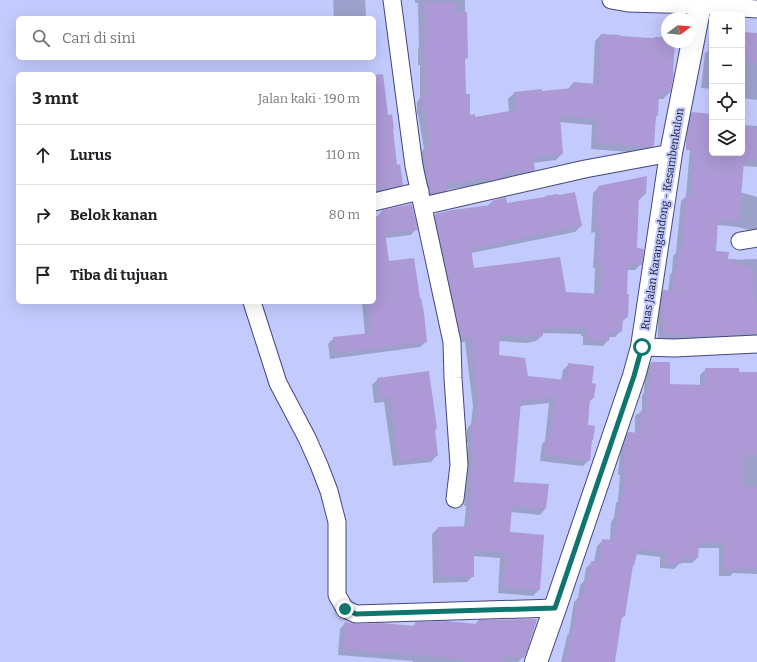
<!DOCTYPE html>
<html lang="id">
<meta charset="utf-8">
<style>
:root{--surface:#fff;--page:#f2f2f2;--text:#202124;--muted:#757577;--line:#e0e0e0}
body{margin:0;font-family:Bitter,serif;background:var(--page);color:var(--text)}
.controls{position:absolute;right:12px;top:12px;display:grid;overflow:hidden;border-radius:6px;box-shadow:0 4px 16px #0002}
.controls button{width:36px;height:36px;display:grid;place-items:center;padding:0;border:0;border-bottom:1px solid var(--line);background:var(--surface);color:var(--text);font:20px sans-serif}
.compass{position:absolute;left:661px;top:12px;width:36px;height:36px;border-radius:50%;background:var(--surface);box-shadow:0 4px 16px #0002;rotate:74deg}
.stop{position:absolute;width:12px;height:12px;margin:-9px;border:3px solid #0f766e;border-radius:50%;background:#fff}
.stop.end{background:#0f766e;border-color:#fff;box-shadow:0 1px 4px #0008}
.list{margin:0;padding:0;list-style:none}
h2{display:flex;justify-content:space-between;align-items:center;height:52px;margin:0;padding:0 16px;font-size:17px}
h2 small{font-size:13px;font-weight:400;color:var(--muted)}
.list li{display:grid;grid-template-columns:26px 1fr auto;gap:12px;align-items:center;box-sizing:border-box;height:60px;padding:0 16px;border-top:1px solid var(--line)}
.list b{display:block;font-size:15px;white-space:nowrap}
.list em{font-size:13px;font-style:normal;color:var(--muted)}
.icon{flex:none;width:22px;height:22px;fill:none;stroke:currentColor;stroke-width:2;stroke-linecap:round;stroke-linejoin:round}
.map{position:relative;flex:none;width:757px;height:662px;overflow:hidden}
.search{position:absolute;background:var(--surface);box-shadow:0 4px 16px #0002;left:16px;top:16px;width:360px;height:44px;display:flex;align-items:center;gap:10px;box-sizing:border-box;padding:0 14px;border-radius:6px;color:var(--muted);font-size:15px}
.panel{position:absolute;background:var(--surface);box-shadow:0 4px 16px #0002;left:16px;top:72px;width:360px;height:232px;border-radius:6px}
.map>svg:first-child{display:block}
.shadow{fill:#0003}
.building{fill:#ac99d5}
.lines{fill:none;stroke-linecap:round;stroke-linejoin:round}
.minor-casing{stroke:#43487e;stroke-width:19}
.secondary-casing{stroke:#43487e;stroke-width:24}
.minor{stroke:#fff;stroke-width:17}
.secondary{stroke:#fff;stroke-width:22}
.route{stroke:#0f766e;stroke-width:5}
.labels{text-anchor:middle;stroke-width:4;stroke-linejoin:round;paint-order:stroke}
.street-label{font-size:11px;fill:#181a31;stroke:#c3cafd}
</style>
<div class="map">
<svg width="757" height="662" viewBox="0 0 757 662">
<rect width="100%" height="100%" fill="#c3cafd"/>
<g class="shadow">
<path d="M 333,0 L 365,0 L 366,16 L 367,16 L 368,18 L 334,18 Z"/>
<path d="M 415,0 L 465,0 L 465,13 L 466,13 L 467,58 L 464,60 L 465,95 L 469,116 L 475,118 L 509,112 L 508,99 L 514,93 L 542,92 L 568,89 L 573,83 L 593,85 L 595,41 L 601,35 L 653,39 L 655,37 L 667,37 L 667,42 L 674,42 L 669,93 L 663,99 L 658,99 L 657,115 L 654,118 L 653,146 L 647,152 L 642,153 L 591,149 L 592,125 L 559,122 L 562,154 L 556,160 L 533,163 L 534,170 L 527,176 L 499,180 L 495,183 L 482,184 L 447,190 L 441,196 L 424,200 L 417,156 L 424,149 L 418,114 L 417,114 L 417,102 L 420,98 L 420,65 L 418,65 L 418,49 L 419,48 L 418,3 L 415,3 Z"/>
<path d="M 712,33 L 712,89 L 701,88 L 705,53 L 708,51 L 709,36 Z"/>
<path d="M 742,33 L 757,34 L 757,100 L 742,98 Z"/>
<path d="M 374,99 L 387,116 L 392,130 L 396,166 L 402,185 L 396,190 L 374,195 Z"/>
<path d="M 712,104 L 712,153 L 742,153 L 742,125 L 757,126 L 757,167 L 743,166 L 740,192 L 757,197 L 757,232 L 738,227 L 717,225 L 715,252 L 727,260 L 757,259 L 757,338 L 682,343 L 658,339 L 658,320 L 657,320 L 658,297 L 663,291 L 668,292 L 670,275 L 672,272 L 673,256 L 676,253 L 681,201 L 686,196 L 691,136 L 683,136 L 686,119 L 692,113 L 711,115 Z"/>
<path d="M 599,187 L 645,194 L 639,200 L 638,200 L 636,249 L 641,264 L 635,270 L 627,270 L 627,317 L 621,323 L 621,331 L 615,337 L 609,337 L 608,340 L 603,346 L 583,345 L 583,336 L 581,336 L 581,334 L 541,333 L 542,336 L 536,341 L 527,343 L 499,341 L 497,356 L 527,377 L 561,381 L 563,370 L 569,364 L 591,384 L 595,385 L 593,398 L 589,402 L 586,426 L 591,441 L 589,460 L 583,466 L 540,461 L 542,444 L 545,441 L 549,403 L 519,406 L 513,483 L 547,485 L 545,509 L 540,515 L 511,512 L 509,533 L 539,590 L 533,596 L 498,593 L 500,558 L 473,556 L 473,576 L 467,582 L 433,583 L 432,534 L 438,528 L 464,528 L 466,506 L 464,506 L 468,461 L 466,461 L 468,443 L 466,442 L 467,429 L 471,424 L 473,406 L 465,342 L 456,343 L 429,220 L 435,215 L 451,211 L 487,206 L 492,202 L 506,204 L 581,226 L 575,232 L 471,253 L 474,269 L 565,293 L 594,294 L 595,268 L 593,268 L 595,232 L 591,233 L 593,193 Z"/>
<path d="M 382,211 L 416,229 L 411,235 L 385,238 L 388,262 L 426,342 L 420,347 L 330,359 L 328,344 L 334,338 L 365,335 L 362,302 L 374,302 L 374,220 Z"/>
<path d="M 651,363 L 669,385 L 700,386 L 700,375 L 706,369 L 738,373 L 757,373 L 757,574 L 756,574 L 733,573 L 730,576 L 719,576 L 719,548 L 698,548 L 697,558 L 692,563 L 680,563 L 674,569 L 660,568 L 660,557 L 635,554 L 633,565 L 631,567 L 624,616 L 620,620 L 614,662 L 561,662 L 567,636 L 569,633 L 574,602 L 578,598 L 580,585 L 584,581 L 586,568 L 592,562 L 594,562 L 597,546 L 603,540 L 610,541 L 611,522 L 614,518 L 616,503 L 618,501 L 620,475 L 618,475 L 621,445 L 623,439 L 628,433 L 635,434 L 635,416 L 642,411 L 642,396 L 644,393 L 645,369 Z"/>
<path d="M 378,379 L 437,455 L 431,462 L 393,466 L 384,402 L 374,403 L 372,385 Z"/>
<path d="M 478,621 L 523,657 L 518,662 L 413,662 L 413,661 L 338,655 L 340,629 L 345,623 L 356,625 L 412,627 L 416,623 L 475,625 Z"/>
</g>
<g class="building">
<path d="M 457,2 L 457,12 L 467,12 L 468,58 L 465,58 L 466,94 L 470,94 L 470,115 L 475,114 L 475,117 L 516,110 L 514,92 L 542,89 L 542,91 L 573,88 L 573,82 L 598,84 L 601,34 L 620,35 L 620,36 L 667,39 L 667,42 L 675,42 L 673,73 L 674,73 L 670,93 L 659,92 L 658,116 L 656,115 L 654,146 L 649,147 L 597,143 L 598,119 L 560,116 L 563,154 L 533,158 L 535,170 L 527,172 L 502,174 L 502,178 L 488,181 L 488,178 L 447,185 L 448,190 L 430,194 L 423,149 L 430,147 L 424,108 L 423,108 L 422,95 L 426,95 L 425,59 L 424,59 L 424,42 L 425,42 L 424,3 Z"/>
<path d="M 742,32 L 757,33 L 757,63 L 742,62 Z"/>
<path d="M 383,74 L 388,115 L 392,114 L 394,129 L 393,129 L 397,165 L 400,164 L 403,185 L 379,190 L 378,182 L 374,183 L 374,75 Z"/>
<path d="M 692,112 L 712,114 L 712,153 L 742,153 L 742,126 L 757,128 L 757,161 L 744,160 L 739,221 L 718,220 L 716,251 L 729,252 L 728,259 L 736,259 L 736,264 L 753,267 L 755,303 L 757,303 L 757,333 L 734,334 L 734,335 L 687,337 L 688,335 L 663,334 L 663,315 L 662,315 L 663,290 L 673,291 L 675,268 L 677,268 L 679,249 L 682,250 L 686,194 L 691,195 L 694,150 L 686,150 L 686,140 Z"/>
<path d="M 647,176 L 646,194 L 639,194 L 637,248 L 644,249 L 642,265 L 628,264 L 627,294 L 629,294 L 628,317 L 623,317 L 622,332 L 610,331 L 609,341 L 588,340 L 588,330 L 586,330 L 586,328 L 542,328 L 543,336 L 534,337 L 500,336 L 499,355 L 525,358 L 528,376 L 566,380 L 568,363 L 594,366 L 592,383 L 596,384 L 594,398 L 590,398 L 588,425 L 595,426 L 593,440 L 592,440 L 590,461 L 545,455 L 547,438 L 550,438 L 555,397 L 521,401 L 514,482 L 549,484 L 546,509 L 512,506 L 510,532 L 544,535 L 540,590 L 503,588 L 506,553 L 474,550 L 474,577 L 439,577 L 438,527 L 469,526 L 471,501 L 470,501 L 473,456 L 471,456 L 473,437 L 471,437 L 472,422 L 476,422 L 478,400 L 471,337 L 461,338 L 435,214 L 452,210 L 492,205 L 492,201 L 506,197 L 507,203 L 545,197 L 545,196 L 558,194 L 559,195 L 575,192 L 582,226 L 471,249 L 474,268 L 560,257 L 566,292 L 600,294 L 601,263 L 598,263 L 600,227 L 596,228 L 598,186 Z"/>
<path d="M 412,204 L 418,230 L 385,233 L 389,261 L 414,258 L 420,298 L 421,298 L 424,313 L 427,342 L 335,353 L 333,337 L 371,333 L 368,302 L 374,302 L 374,275 L 377,274 L 374,252 L 374,216 L 382,216 L 382,210 Z"/>
<path d="M 651,362 L 670,362 L 670,384 L 705,385 L 705,368 L 739,368 L 739,372 L 757,372 L 757,455 L 744,455 L 743,486 L 757,486 L 757,569 L 737,568 L 737,571 L 724,570 L 725,543 L 699,543 L 698,558 L 681,558 L 681,564 L 665,563 L 665,552 L 638,549 L 634,566 L 633,565 L 625,616 L 622,616 L 615,662 L 566,662 L 572,629 L 574,629 L 579,595 L 583,596 L 585,579 L 589,579 L 591,561 L 599,562 L 602,539 L 614,540 L 617,515 L 619,515 L 621,496 L 623,496 L 626,469 L 623,469 L 626,438 L 628,432 L 640,433 L 641,410 L 647,410 L 647,389 L 650,389 Z"/>
<path d="M 429,371 L 437,429 L 435,430 L 438,456 L 399,461 L 390,396 L 380,398 L 377,378 Z"/>
<path d="M 537,619 L 536,623 L 531,639 L 530,639 L 530,643 L 524,658 L 503,656 L 503,662 L 463,662 L 463,659 L 343,649 L 345,622 L 356,624 L 381,623 L 415,626 L 415,622 L 446,621 L 477,624 L 478,620 Z"/>
</g>
<g class="lines">
<defs>
<g id="minor">
<path d="M 392,0 L 414,166 L 452,342 L 453,378 L 459,465 L 455,499"/>
<path d="M 611,0 L 628,3 L 700,5 L 757,9"/>
<path d="M 374,202 L 420,191"/>
<path d="M 423,206 L 585,169 L 671,153"/>
<path d="M 740,241 L 757,238"/>
<path d="M 252,302 L 278,383 L 307,438 L 319,465 L 329,491 L 337,522 L 337,595 L 345,609 L 356,614 L 555,608"/>
<path d="M 642,347 L 674,348 L 757,344"/>
</g>
<path id="secondary" d="M 536,662 L 555,608 L 634,376 L 642,347 L 671,153 L 701,0"/>
</defs>
<use href="#minor" class="minor-casing"/>
<use href="#secondary" class="secondary-casing"/>
<use href="#minor" class="minor"/>
<use href="#secondary" class="secondary"/>
</g>
<g class="lines">
<path class="route" d="M 345,609 L 356,614 L 555,608 L 634,376 L 642,347"/>
</g>
<g class="labels">
<g class="street-label">
<text transform="translate(662 219) rotate(-81)" y="4">Ruas Jalan Karangandong - Kesambenkulon</text>
</g>
</g>
</svg>
<div class="controls">
<button>+</button>
<button>−</button>
<button><svg class="icon" aria-label="locate" viewBox="0 0 24 24"><circle cx="12" cy="12" r="6"/><path d="M12 2v4M12 18v4M2 12h4M18 12h4"/></svg></button>
<button><svg class="icon" aria-label="layers" viewBox="0 0 24 24"><path d="M12 4l9 5-9 5-9-5zM3 14l9 5 9-5"/></svg></button>
</div>
<svg class="compass" viewBox="-18 -18 36 36"><path d="M0-13l5 13h-10z" fill="#e53935"/><path d="M0 13l5-13h-10z" fill="#757577"/></svg>
<div class="stop" style="left:642px;top:347px"></div>
<div class="stop end" style="left:345px;top:609px"></div>
<div class="search"><svg class="icon" aria-label="search" viewBox="0 0 24 24"><circle cx="10" cy="10" r="6"/><path d="M15 15l6 6"/></svg>Cari di sini</div>
<section class="panel">
<h2>3 mnt<small>Jalan kaki · 190 m</small></h2>
<ul class="list">
<li><svg class="icon" aria-label="ahead" viewBox="0 0 24 24"><path d="M12 20V5M6 11l6-6 6 6"/></svg><div><b>Lurus</b></div><em>110 m</em></li>
<li><svg class="icon" aria-label="right" viewBox="0 0 24 24"><path d="M7 20v-9h11M14 6l5 5-5 5"/></svg><div><b>Belok kanan</b></div><em>80 m</em></li>
<li><svg class="icon" aria-label="arrive" viewBox="0 0 24 24"><path d="M6 21V4h12l-3 4 3 4H6"/></svg><div><b>Tiba di tujuan</b></div></li>
</ul>
</section>
</div>
